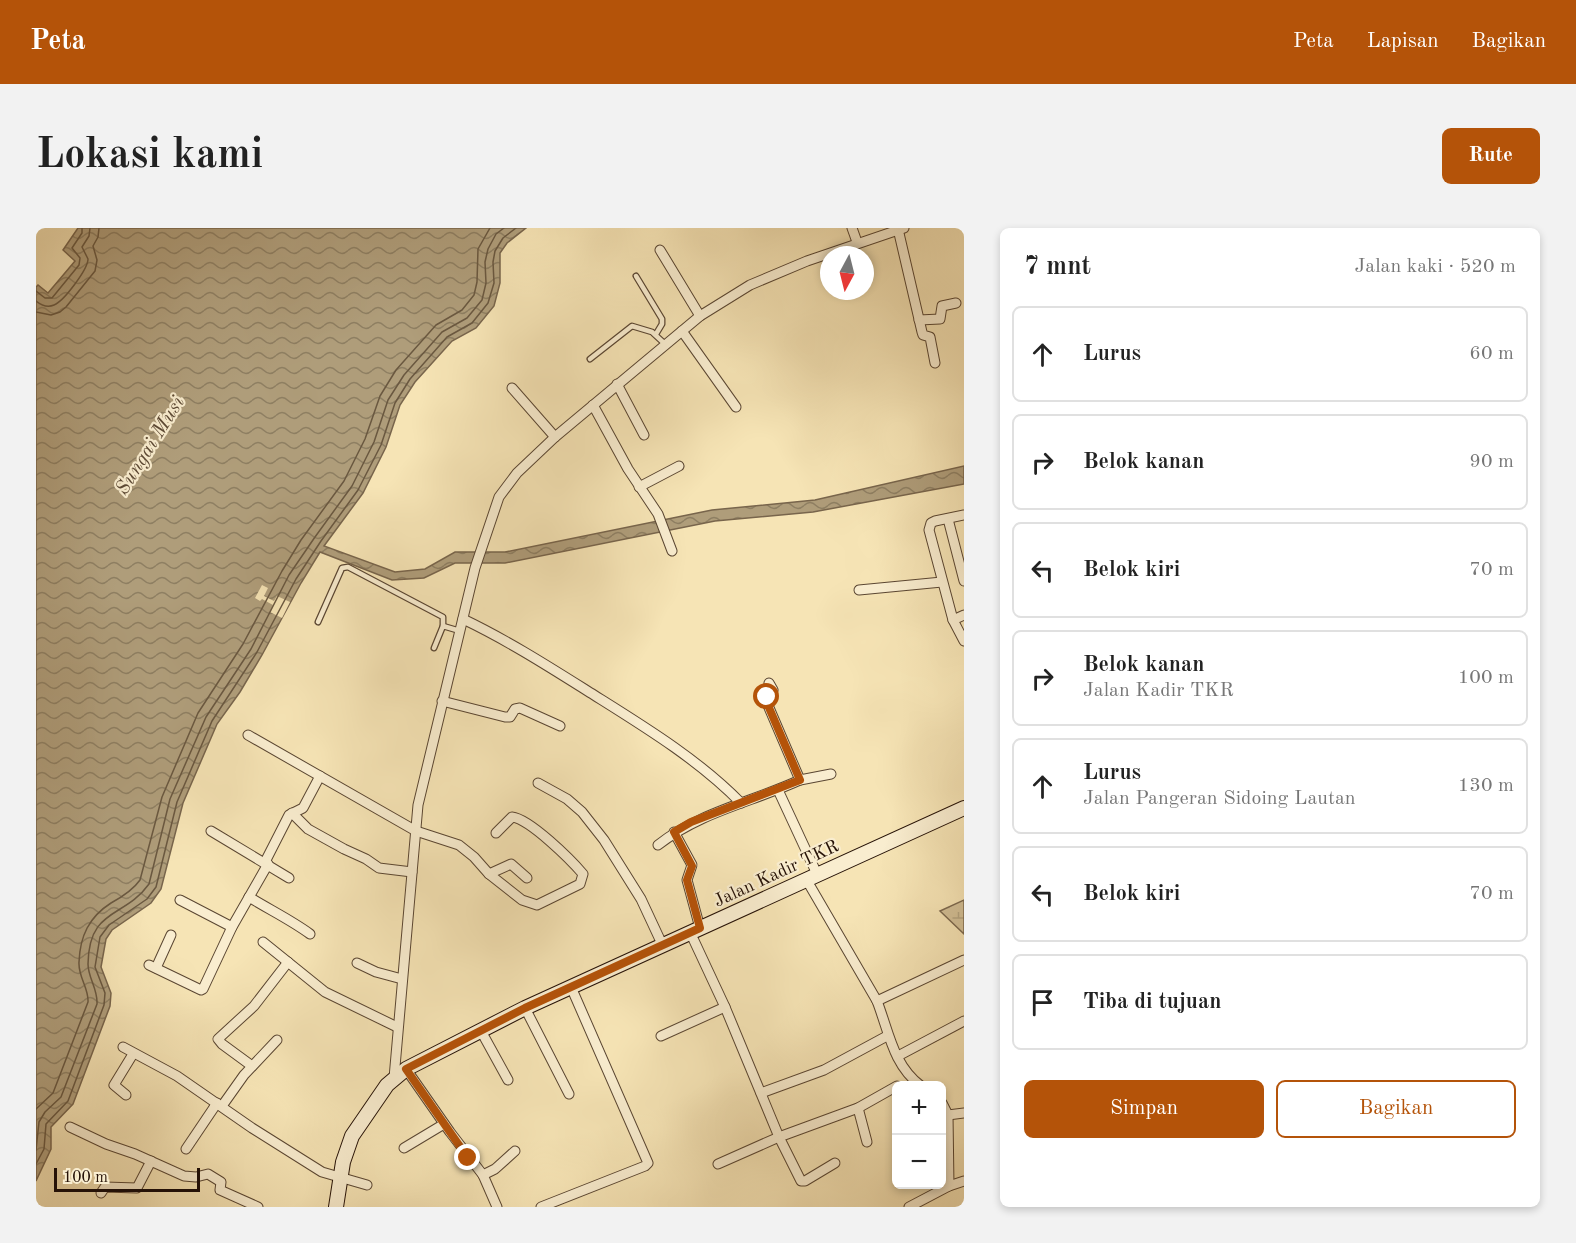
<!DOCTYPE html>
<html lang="id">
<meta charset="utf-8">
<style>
:root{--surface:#fff;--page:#f2f2f2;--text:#222;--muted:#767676;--line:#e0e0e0;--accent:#b45309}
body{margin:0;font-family:"Old Standard TT",serif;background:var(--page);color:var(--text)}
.controls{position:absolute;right:18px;bottom:18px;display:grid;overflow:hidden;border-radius:9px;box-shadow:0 3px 9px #0003}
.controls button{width:54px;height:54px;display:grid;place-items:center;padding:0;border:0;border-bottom:2px solid var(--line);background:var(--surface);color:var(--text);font:30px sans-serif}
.compass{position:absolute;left:784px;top:18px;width:54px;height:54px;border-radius:50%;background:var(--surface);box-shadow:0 3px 9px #0003;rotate:187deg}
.scale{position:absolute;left:18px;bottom:15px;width:146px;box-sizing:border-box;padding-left:6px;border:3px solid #261207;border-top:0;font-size:16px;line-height:21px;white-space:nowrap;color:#261207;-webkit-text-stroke:4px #f9edcf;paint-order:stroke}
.stop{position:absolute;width:18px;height:18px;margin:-14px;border:4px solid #b45309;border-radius:50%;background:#fff}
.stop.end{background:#b45309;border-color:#fff;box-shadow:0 2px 6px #0008}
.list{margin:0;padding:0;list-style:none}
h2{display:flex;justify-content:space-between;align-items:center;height:78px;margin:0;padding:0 24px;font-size:26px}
h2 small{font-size:20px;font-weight:400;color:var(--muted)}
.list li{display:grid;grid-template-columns:39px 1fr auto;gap:18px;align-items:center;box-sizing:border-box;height:96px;margin:0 12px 12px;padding:0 12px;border:2px solid var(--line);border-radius:9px}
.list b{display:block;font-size:22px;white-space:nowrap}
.list p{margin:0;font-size:20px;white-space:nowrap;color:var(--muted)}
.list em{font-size:20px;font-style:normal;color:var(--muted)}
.actions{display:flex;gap:12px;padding:18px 24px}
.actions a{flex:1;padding:14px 0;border:2px solid var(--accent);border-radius:9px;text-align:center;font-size:21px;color:var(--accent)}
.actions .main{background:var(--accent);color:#fff}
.icon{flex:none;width:33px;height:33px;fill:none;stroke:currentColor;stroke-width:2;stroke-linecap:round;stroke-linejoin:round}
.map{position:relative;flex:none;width:928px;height:979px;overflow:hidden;border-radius:9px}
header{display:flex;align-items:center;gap:36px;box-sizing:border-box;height:84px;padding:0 30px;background:var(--accent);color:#fff}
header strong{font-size:28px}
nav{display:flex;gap:33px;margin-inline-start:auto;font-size:21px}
.intro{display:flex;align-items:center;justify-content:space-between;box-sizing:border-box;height:144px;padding:0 36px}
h1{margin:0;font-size:42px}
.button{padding:15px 27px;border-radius:9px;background:var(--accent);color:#fff;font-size:21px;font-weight:700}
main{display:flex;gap:36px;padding:0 36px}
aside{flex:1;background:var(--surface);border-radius:9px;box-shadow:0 3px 9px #0003}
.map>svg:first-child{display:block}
.wetland{fill:url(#wetland-marsh);stroke:#7c694f;stroke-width:1.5}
.water{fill:url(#water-waves);stroke:#78654c;stroke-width:1.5}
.pier{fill:#f6e4b5}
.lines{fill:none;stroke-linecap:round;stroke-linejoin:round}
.shore{stroke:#6a5840;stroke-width:1.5}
.lane-casing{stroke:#5a4632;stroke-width:7}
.street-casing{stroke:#5a4632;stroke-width:11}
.secondary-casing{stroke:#261207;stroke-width:16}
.lane{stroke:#f9edcf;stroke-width:4.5}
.street{stroke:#f9edcf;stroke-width:9}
.secondary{stroke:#f9edcf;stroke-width:14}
.route{stroke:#b45309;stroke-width:8}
.labels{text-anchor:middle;stroke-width:4.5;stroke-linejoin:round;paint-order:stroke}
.street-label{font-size:18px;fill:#261207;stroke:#f9edcf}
.water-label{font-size:20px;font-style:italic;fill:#5d4a35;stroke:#f9edcf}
</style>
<header>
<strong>Peta</strong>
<nav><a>Peta</a><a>Lapisan</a><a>Bagikan</a></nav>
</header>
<div class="intro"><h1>Lokasi kami</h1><a class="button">Rute</a></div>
<main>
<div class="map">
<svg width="928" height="979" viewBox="0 0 928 979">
<defs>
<pattern id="wetland-marsh" width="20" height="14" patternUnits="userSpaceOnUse" patternTransform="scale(1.5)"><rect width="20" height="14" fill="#d3c097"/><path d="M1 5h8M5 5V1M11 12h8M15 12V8" fill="none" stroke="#b5a481"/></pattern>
<pattern id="water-waves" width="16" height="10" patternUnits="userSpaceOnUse" patternTransform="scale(1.5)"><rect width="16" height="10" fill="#af9d7a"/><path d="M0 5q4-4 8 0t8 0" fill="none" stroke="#8e7f62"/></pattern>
</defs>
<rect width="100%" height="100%" fill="#f6e4b5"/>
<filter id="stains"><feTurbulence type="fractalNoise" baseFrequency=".00333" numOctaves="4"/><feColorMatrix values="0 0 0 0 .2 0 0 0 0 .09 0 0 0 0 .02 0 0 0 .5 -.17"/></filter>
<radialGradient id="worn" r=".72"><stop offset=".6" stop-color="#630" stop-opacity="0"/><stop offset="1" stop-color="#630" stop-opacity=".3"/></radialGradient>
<path class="wetland" d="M 928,672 L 928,706 L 904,683 Z"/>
<path class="water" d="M 42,0 L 490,0 L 471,15 L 464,25 L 464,55 L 458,78 L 440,100 L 416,113 L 379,154 L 364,177 L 350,219 L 327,265 L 288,318 L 359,344 L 389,341 L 419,324 L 469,324 L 676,282 L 779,272 L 928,238 L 928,256 L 777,284 L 679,293 L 469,335 L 419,335 L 388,350 L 356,352 L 284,324 L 265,355 L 226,427 L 204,464 L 181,496 L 147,575 L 125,661 L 115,675 L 76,702 L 70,711 L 65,739 L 75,765 L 74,778 L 37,876 L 15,899 L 15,921 L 0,953 L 0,59 L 2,57 L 12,65 L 39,33 L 27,22 Z"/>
<path class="pier" d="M 226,357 L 232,360 L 228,368 L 238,373 L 241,368 L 254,374 L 246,390 L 234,384 L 237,377 L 226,371 L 224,373 L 219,370 Z"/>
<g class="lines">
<g class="shore">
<path d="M 0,63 L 9,70 L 16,70 L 43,37 L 44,30 L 36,20 L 46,5 L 46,0"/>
<path d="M 0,73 C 5,77 11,80 18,77 C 28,73 52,41 52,31 L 46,19 L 53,8 L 54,0"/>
<path d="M 0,84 L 15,87 L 24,84 L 30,79 L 59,43 L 61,32 L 57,18 L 62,9 L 63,0"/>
<path d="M 0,881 L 17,865 L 52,774 C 53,760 42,749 43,734 C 44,708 53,689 75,675 C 86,669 97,662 104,652 L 126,569 L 162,485 L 207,416 L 246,343 L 265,312 L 308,253 L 329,211 L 344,168 L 360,142 L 400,97 L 426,82 L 438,67 L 441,54 L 442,21 L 454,0"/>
<path d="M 0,922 L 3,894 L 9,884 L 25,869 L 61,776 C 62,761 52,750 52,736 C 53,679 88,691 113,656 L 134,571 L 170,489 L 215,421 L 253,347 L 279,309 L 316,258 L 338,214 L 352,172 L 368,147 L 406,104 L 431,90 L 446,72 L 450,55 L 449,34 L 452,21 L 460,6 L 468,0"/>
<path d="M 0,936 L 8,921 L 10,896 L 32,873 L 68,777 L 69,765 L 59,739 L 64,709 L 73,697 L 111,671 L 120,659 L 141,574 L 176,493 L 221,424 L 260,351 L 285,313 L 322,262 L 345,217 L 359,175 L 374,151 L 411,109 L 436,95 L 452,75 L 458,55 L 457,34 L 459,23 L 467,10 L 480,0"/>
</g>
<defs>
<g id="lane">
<path d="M 600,48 L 626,91 L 626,96 L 620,106"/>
<path d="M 554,131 L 596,98 L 616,104 L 629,116"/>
<path d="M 282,394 L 306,340 L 312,339 L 407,389 L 407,398"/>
<path d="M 398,420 L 407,398 L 424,403"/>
</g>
<g id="street">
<path d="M 816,0 L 821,14"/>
<path d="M 862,1 L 886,104 L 887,107 L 894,109 L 899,135"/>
<path d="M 624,22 L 664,88"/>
<path d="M 883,92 L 904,91 L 906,78 L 920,75"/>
<path d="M 646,103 L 700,179"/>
<path d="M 581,156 L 608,207"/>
<path d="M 476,160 L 519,209"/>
<path d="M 557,177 L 592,241 L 622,286 L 636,323"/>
<path d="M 603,259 L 643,238"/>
<path d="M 928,287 L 899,293 L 895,295 L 893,302 L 917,392 L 928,413"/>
<path d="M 912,291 L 928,353"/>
<path d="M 823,362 L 906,354"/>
<path d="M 427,391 C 473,413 515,440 558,467 C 609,499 663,532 705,575"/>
<path d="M 917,392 L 928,387"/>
<path d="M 406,473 L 469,489 L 474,489 L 479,481 L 484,480 L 524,498"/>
<path d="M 212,507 L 380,603 L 423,617 L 438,629 L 453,646 L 486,672 L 501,677 L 544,656 L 547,646 C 535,632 494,591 476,589 L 460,605"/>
<path d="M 764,552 L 795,546"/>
<path d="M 502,555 L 531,571 L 546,584 L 568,612 L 605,671 L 626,716"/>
<path d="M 742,562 L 781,646"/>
<path d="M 256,585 L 272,601 L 308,621 L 330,631 L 343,640 L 376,644"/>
<path d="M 175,603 L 253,650"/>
<path d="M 638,604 L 656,637 L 651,652 L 664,700"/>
<path d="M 622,617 C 664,584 716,574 764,552 L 731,475 L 731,469 L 737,462 L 733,455"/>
<path d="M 229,634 L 253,587 L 267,580 L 284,548"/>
<path d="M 453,646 L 475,636 L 491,650"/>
<path d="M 770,651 L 841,773 C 853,804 857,837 885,858"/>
<path d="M 213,669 C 234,682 255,692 274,706"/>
<path d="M 144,672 L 196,699"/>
<path d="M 654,704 L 689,779 L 743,909 L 682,936"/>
<path d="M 227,714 L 289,764 L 361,799"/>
<path d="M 321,735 L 340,744 L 366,751"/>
<path d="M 113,737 L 165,762 L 167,761 L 196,699 L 232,636"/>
<path d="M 120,740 L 135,707"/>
<path d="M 841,773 L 928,732"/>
<path d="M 489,780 L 533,866"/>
<path d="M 445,803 L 472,852"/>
<path d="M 625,808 L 689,779"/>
<path d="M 87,819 L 141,848 L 216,900 L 286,944 L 331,957"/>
<path d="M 862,828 L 928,793"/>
<path d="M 216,838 L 186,816 L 182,811 L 218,778 L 252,734"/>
<path d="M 370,841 L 414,904 L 447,947 L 461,979"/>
<path d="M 358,850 L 382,577 L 439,340 L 463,269 L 481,245 L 519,209 L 664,88 L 714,57 L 771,33 L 868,0"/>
<path d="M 725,865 L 788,842 L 851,808"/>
<path d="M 90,867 L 78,857 L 97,826"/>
<path d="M 906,875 L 912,887 L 913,958"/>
<path d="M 186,878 L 208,847 L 241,812"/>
<path d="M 822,880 L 831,914"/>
<path d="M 912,887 L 928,885"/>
<path d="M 34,899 L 70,916 L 99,926 L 148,948 L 160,949 L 172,946 L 185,954 L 184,962 L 222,979"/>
<path d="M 368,920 L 408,896"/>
<path d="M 150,921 L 181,875"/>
<path d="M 799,935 L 769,953 L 765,953 L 743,909 L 822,880 L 861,858"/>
<path d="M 447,947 L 459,941 L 479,923"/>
<path d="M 65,965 L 69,959 L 101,960 L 115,933"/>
<path d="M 505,979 L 609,938 L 612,935 L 535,759"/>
<path d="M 873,979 L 913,958 L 928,953"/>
</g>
<path id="secondary" d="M 300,979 L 307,934 L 316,908 L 351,857 L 370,841 L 489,780 L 928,580"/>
</defs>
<use href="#lane" class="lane-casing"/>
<use href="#street" class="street-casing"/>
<use href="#secondary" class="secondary-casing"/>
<use href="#lane" class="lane"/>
<use href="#street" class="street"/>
<use href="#secondary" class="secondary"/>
</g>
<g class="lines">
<path class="route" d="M 432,930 L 370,841 L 489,780 L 664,700 L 651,652 L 656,638 L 638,604 L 655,594 L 764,552 L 731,475 L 731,469"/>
</g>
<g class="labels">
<g class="street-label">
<text transform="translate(740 645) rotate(-25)" y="6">Jalan Kadir TKR</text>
</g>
<g class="water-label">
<text transform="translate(113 217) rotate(-58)" y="7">Sungai Musi</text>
</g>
</g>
<rect width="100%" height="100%" filter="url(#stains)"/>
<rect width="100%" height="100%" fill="url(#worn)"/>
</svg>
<div class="controls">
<button>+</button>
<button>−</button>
</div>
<svg class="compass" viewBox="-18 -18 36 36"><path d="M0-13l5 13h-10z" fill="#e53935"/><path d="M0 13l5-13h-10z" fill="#767676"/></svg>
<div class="scale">100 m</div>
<div class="stop" style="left:731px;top:469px"></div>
<div class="stop end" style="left:432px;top:930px"></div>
</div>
<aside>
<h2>7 mnt<small>Jalan kaki · 520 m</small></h2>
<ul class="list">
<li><svg class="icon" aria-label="ahead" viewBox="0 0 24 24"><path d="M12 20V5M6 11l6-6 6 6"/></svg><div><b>Lurus</b></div><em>60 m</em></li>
<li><svg class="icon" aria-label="right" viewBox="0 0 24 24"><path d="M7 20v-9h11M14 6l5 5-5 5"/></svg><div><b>Belok kanan</b></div><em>90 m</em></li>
<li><svg class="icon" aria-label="left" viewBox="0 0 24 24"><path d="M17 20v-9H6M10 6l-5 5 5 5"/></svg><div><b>Belok kiri</b></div><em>70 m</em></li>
<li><svg class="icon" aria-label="right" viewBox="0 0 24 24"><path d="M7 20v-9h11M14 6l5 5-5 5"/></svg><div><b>Belok kanan</b><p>Jalan Kadir TKR</p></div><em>100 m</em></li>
<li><svg class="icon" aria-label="ahead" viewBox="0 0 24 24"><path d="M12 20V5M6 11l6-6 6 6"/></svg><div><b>Lurus</b><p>Jalan Pangeran Sidoing Lautan</p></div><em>130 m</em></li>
<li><svg class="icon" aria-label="left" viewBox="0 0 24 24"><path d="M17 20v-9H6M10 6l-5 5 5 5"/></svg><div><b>Belok kiri</b></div><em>70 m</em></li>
<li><svg class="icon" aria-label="arrive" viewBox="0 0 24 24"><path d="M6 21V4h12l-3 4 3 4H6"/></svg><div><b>Tiba di tujuan</b></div></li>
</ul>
<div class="actions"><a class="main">Simpan</a><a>Bagikan</a></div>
</aside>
</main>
